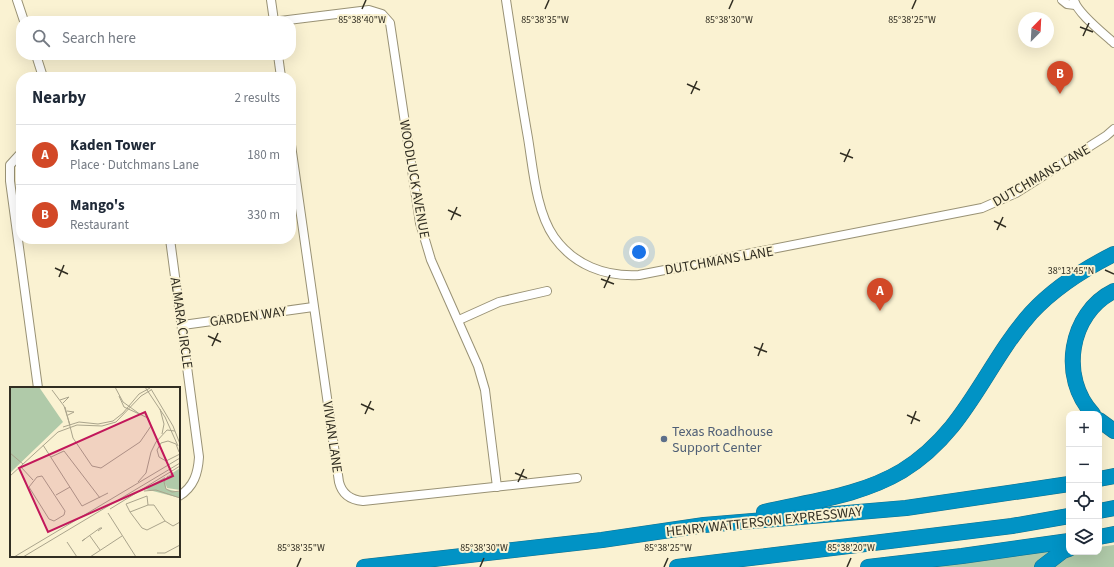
<!DOCTYPE html>
<meta charset="utf-8">
<style>
:root{--surface:#fff;--page:#f6f6f7;--text:#1f2937;--muted:#747a83;--line:#e0e1e3;--accent:#d24827}
body{margin:0;font-family:"Source Sans 3",sans-serif;background:var(--page);color:var(--text)}
.controls{position:absolute;right:12px;bottom:12px;display:grid;overflow:hidden;border-radius:8px;box-shadow:0 4px 16px #0002}
.controls button{width:36px;height:36px;display:grid;place-items:center;padding:0;border:0;border-bottom:1px solid var(--line);background:var(--surface);color:var(--text);font:20px sans-serif}
.compass{position:absolute;left:1018px;top:12px;width:36px;height:36px;border-radius:50%;background:var(--surface);box-shadow:0 4px 16px #0002;rotate:24deg}
.you{position:absolute;left:639px;top:252px;width:14px;height:14px;margin:-10px;border:3px solid #fff;border-radius:50%;background:#1a73e8;box-shadow:0 0 0 6px #1a73e833}
.badge{display:grid;place-items:center;width:26px;height:26px;border-radius:50%;background:var(--accent);color:#fff;font-size:13px;font-weight:700}
.pin{position:absolute;translate:-50% -33px;filter:drop-shadow(0 1px 2px #0008)}
.pin::after{content:'';position:absolute;top:21px;width:14px;height:12px;background:inherit;clip-path:polygon(0 0,100% 0,50% 100%)}
.list{margin:0;padding:0;list-style:none}
h2{display:flex;justify-content:space-between;align-items:center;height:52px;margin:0;padding:0 16px;font-size:17px}
h2 small{font-size:13px;font-weight:400;color:var(--muted)}
.list li{display:grid;grid-template-columns:26px 1fr auto;gap:12px;align-items:center;box-sizing:border-box;height:60px;padding:0 16px;border-top:1px solid var(--line)}
.list b{display:block;font-size:15px;white-space:nowrap}
.list p{margin:0;font-size:13px;white-space:nowrap;color:var(--muted)}
.list em{font-size:13px;font-style:normal;color:var(--muted)}
.icon{flex:none;width:22px;height:22px;fill:none;stroke:currentColor;stroke-width:2;stroke-linecap:round;stroke-linejoin:round}
.map{position:relative;flex:none;width:1114px;height:567px;overflow:hidden}
.search{position:absolute;background:var(--surface);box-shadow:0 4px 16px #0002;left:16px;top:16px;width:280px;height:44px;display:flex;align-items:center;gap:10px;box-sizing:border-box;padding:0 14px;border-radius:16px;color:var(--muted);font-size:15px}
.panel{position:absolute;background:var(--surface);box-shadow:0 4px 16px #0002;left:16px;top:72px;width:280px;height:172px;border-radius:16px}
.map>svg:first-child{display:block}
.green{fill:#b0caa9}
.lines{fill:none;stroke-linecap:round;stroke-linejoin:round}
.minor-casing{stroke:#999275;stroke-width:10}
.motorway-casing{stroke:#12708c;stroke-width:16}
.minor{stroke:#fff;stroke-width:8}
.motorway{stroke:#0193c5;stroke-width:15}
.ticks{fill:none;stroke:#312e22;stroke-width:1.5}
.service-dot{fill:#5c6f8a;stroke:#faf2d2;stroke-width:1.5}
.labels{text-anchor:middle;stroke-width:4;stroke-linejoin:round;paint-order:stroke}
.street-label{font-size:14px;fill:#312e22;stroke:#faf2d2}
.service-label{font-size:14px;fill:#4e5e75;stroke:#faf2d2;text-anchor:start}
.inset-road{fill:none;stroke:#aaa48c;stroke-width:1}
.view{fill:#c2185b;fill-opacity:0.15;stroke:#c2185b;stroke-width:2}
.inset-edge{fill:none;stroke:#312e22;stroke-width:2}
.ticks-label{font-size:10px;text-anchor:middle;fill:#312e22;stroke:#faf2d2;stroke-width:4;stroke-linejoin:round;paint-order:stroke}
</style>
<div class="map">
<svg width="1114" height="567" viewBox="0 0 1114 567">
<rect width="100%" height="100%" fill="#faf2d2"/>
<g class="green">
<path d="M 1114,545 L 1114,567 L 1050,567 C 1072,553 1072,552 1099,552 L 1099,547 Z"/>
<path d="M 1051,549 L 1051,551 L 1034,567 L 927,567 Z"/>
</g>
<g class="lines">
<defs>
<g id="minor">
<path d="M 17,0 L 24,21"/>
<path d="M 271,0 L 274,21"/>
<path d="M 506,0 C 513,46 520,92 528,138 C 533,168 536,211 554,237 C 574,265 605,277 639,275 L 982,208 L 1016,193 L 1106,136 L 1114,129"/>
<path d="M 1062,0 L 1067,4 L 1075,5"/>
<path d="M 1074,0 C 1077,13 1103,33 1114,43"/>
<path d="M 280,21 L 369,10 L 382,14 L 390,23 L 420,223 L 431,260 L 478,366 L 485,390 L 497,487"/>
<path d="M 36,55 L 43,77"/>
<path d="M 278,55 L 281,77"/>
<path d="M 291,145 L 339,482 C 342,494 351,500 363,501 L 577,478"/>
<path d="M 21,153 L 10,165 L 10,181 L 38,388"/>
<path d="M 170,239 L 199,457 C 198,473 194,487 179,496"/>
<path d="M 459,320 L 499,302 L 547,291"/>
<path d="M 183,325 L 313,307"/>
</g>
<g id="motorway">
<path d="M 1093,414 C 1059,378 1069,313 1114,291"/>
<path d="M 1099,420 L 1114,431"/>
<path d="M 1099,479 L 1114,476"/>
<path d="M 1099,511 L 1114,508"/>
<path d="M 764,512 C 811,501 860,496 902,471 C 967,431 984,366 1031,313 C 1054,288 1084,269 1114,254"/>
<path d="M 1099,537 L 1114,534"/>
<path d="M 364,567 L 602,540 L 704,525 L 906,508 L 1069,484"/>
<path d="M 677,567 L 1012,526 L 1069,516"/>
<path d="M 868,567 L 962,556 L 1069,541"/>
<path d="M 1042,567 L 1063,551 L 1069,549"/>
</g>
</defs>
<use href="#minor" class="minor-casing"/>
<use href="#motorway" class="motorway-casing"/>
<use href="#minor" class="minor"/>
<use href="#motorway" class="motorway"/>
</g>
<path class="ticks" d="M 362,9 L 366,0M 545,9 L 549,0M 729,9 L 733,0M 912,9 L 916,0M 1080,27 L 1093,32M 1083,36 L 1089,23M 687,84 L 700,90M 691,94 L 697,81M 840,153 L 853,158M 844,162 L 850,149M 448,210 L 461,216M 451,220 L 457,207M 994,221 L 1006,227M 997,230 L 1003,217M 55,268 L 68,274M 1105,270 L 1114,274M 59,277 L 64,265M 601,279 L 614,284M 604,288 L 610,275M 208,336 L 221,342M 212,346 L 218,333M 754,347 L 767,352M 758,356 L 763,343M 361,404 L 374,410M 365,414 L 371,401M 907,415 L 920,421M 911,424 L 916,411M 515,473 L 527,478M 518,482 L 524,469M 297,567 L 301,558M 480,567 L 484,558M 664,567 L 668,558M 847,567 L 851,558"/>
<circle class="service-dot" cx="664" cy="439" r="4"/>
<g class="labels">
<g class="street-label">
<text transform="translate(1041 175) rotate(-30)" y="5">DUTCHMANS LANE</text>
<text transform="translate(415 179) rotate(80)" y="5">WOODLUCK AVENUE</text>
<text transform="translate(719 260) rotate(-10)" y="5">DUTCHMANS LANE</text>
<text transform="translate(248 316) rotate(-8)" y="5">GARDEN WAY</text>
<text transform="translate(182 323) rotate(82)" y="5">ALMARA CIRCLE</text>
<text transform="translate(333 437) rotate(82)" y="5">VIVIAN LANE</text>
<text transform="translate(764 521) rotate(-6)" y="5">HENRY WATTERSON EXPRESSWAY</text>
</g>
<g class="service-label">
<text x="672" y="436">Texas Roadhouse<tspan x="672" dy="16">Support Center</tspan></text>
</g>
</g>
<g transform="translate(10 387)">
<rect width="170" height="170" fill="#faf2d2"/>
<path d="M 0,0 L 29,0 L 53,35 L 0,86 ZM 170,81 L 170,103 L 157,101 L 155,95 L 158,89 ZM 155,90 L 156,102 L 170,105 L 170,111 L 135,102 Z" fill="#b0caa9"/>
<path class="inset-road" d="M 105,0 L 113,15 L 131,28M 135,0 L 155,30 L 168,59M 141,2 L 163,39 L 170,57M 42,3 L 54,19 L 60,38M 50,13 L 59,10 L 53,16M 55,20 L 63,51 L 82,79 L 91,81 L 130,55 L 141,39 L 138,31 L 114,20 L 109,9M 150,22 L 154,37 L 152,47M 57,24 L 64,25 L 58,28M 53,40 L 69,35 L 88,37 L 103,34 L 113,26 L 129,7 L 140,1M 33,58 L 72,119 L 98,106M 169,65 L 166,57 L 158,54 L 151,56 L 147,63 L 149,70 L 156,74 L 170,67M 0,66 L 13,77M 41,70 L 54,64 L 90,111M 10,79 L 23,93M 0,89 L 48,45 L 67,38 L 92,39 L 106,35 L 131,9 L 141,3M 32,89 L 55,124 L 54,128 L 44,134 L 39,132 L 19,100 L 27,90 ZM 158,89 L 154,95 L 156,102 L 162,105 L 170,104M 128,95 L 136,86 L 141,65 L 146,55 L 157,43 L 165,44M 134,104 L 146,103 L 170,111M 46,108 L 60,100M 138,118 L 144,118 L 155,134M 100,122 L 170,79M 120,125 L 138,118 L 137,109 L 116,117 L 120,125 L 132,141 L 137,143 L 155,134 L 163,139 L 170,135M 98,126 L 126,170M 80,149 L 90,163M 75,152 L 72,154 L 90,141 L 92,141 L 88,144M 57,155 L 67,170M 147,166 L 155,166 L 170,158M 4,170 L 170,71M 13,170 L 170,76M 80,170 L 112,149"/>
<path class="view" d="M 135,25 L 163,89 L 38,145 L 9,81 Z"/>
<rect width="170" height="170" class="inset-edge"/>
</g>
<g class="ticks-label">
<text x="362" y="23">85°38'40"W</text>
<text x="545" y="23">85°38'35"W</text>
<text x="729" y="23">85°38'30"W</text>
<text x="912" y="23">85°38'25"W</text>
<text x="1071" y="274">38°13'45"N</text>
<text x="301" y="551">85°38'35"W</text>
<text x="484" y="551">85°38'30"W</text>
<text x="668" y="551">85°38'25"W</text>
<text x="851" y="551">85°38'20"W</text>
</g>
</svg>
<div class="controls">
<button>+</button>
<button>−</button>
<button><svg class="icon" aria-label="locate" viewBox="0 0 24 24"><circle cx="12" cy="12" r="6"/><path d="M12 2v4M12 18v4M2 12h4M18 12h4"/></svg></button>
<button><svg class="icon" aria-label="layers" viewBox="0 0 24 24"><path d="M12 4l9 5-9 5-9-5zM3 14l9 5 9-5"/></svg></button>
</div>
<svg class="compass" viewBox="-18 -18 36 36"><path d="M0-13l5 13h-10z" fill="#e53935"/><path d="M0 13l5-13h-10z" fill="#747a83"/></svg>
<div class="you"></div>
<div class="pin badge" style="left:880px;top:311px">A</div>
<div class="pin badge" style="left:1060px;top:94px">B</div>
<div class="search"><svg class="icon" aria-label="search" viewBox="0 0 24 24"><circle cx="10" cy="10" r="6"/><path d="M15 15l6 6"/></svg>Search here</div>
<section class="panel">
<h2>Nearby<small>2 results</small></h2>
<ul class="list">
<li><span class="badge">A</span><div><b>Kaden Tower</b><p>Place · Dutchmans Lane</p></div><em>180 m</em></li>
<li><span class="badge">B</span><div><b>Mango's</b><p>Restaurant</p></div><em>330 m</em></li>
</ul>
</section>
</div>
